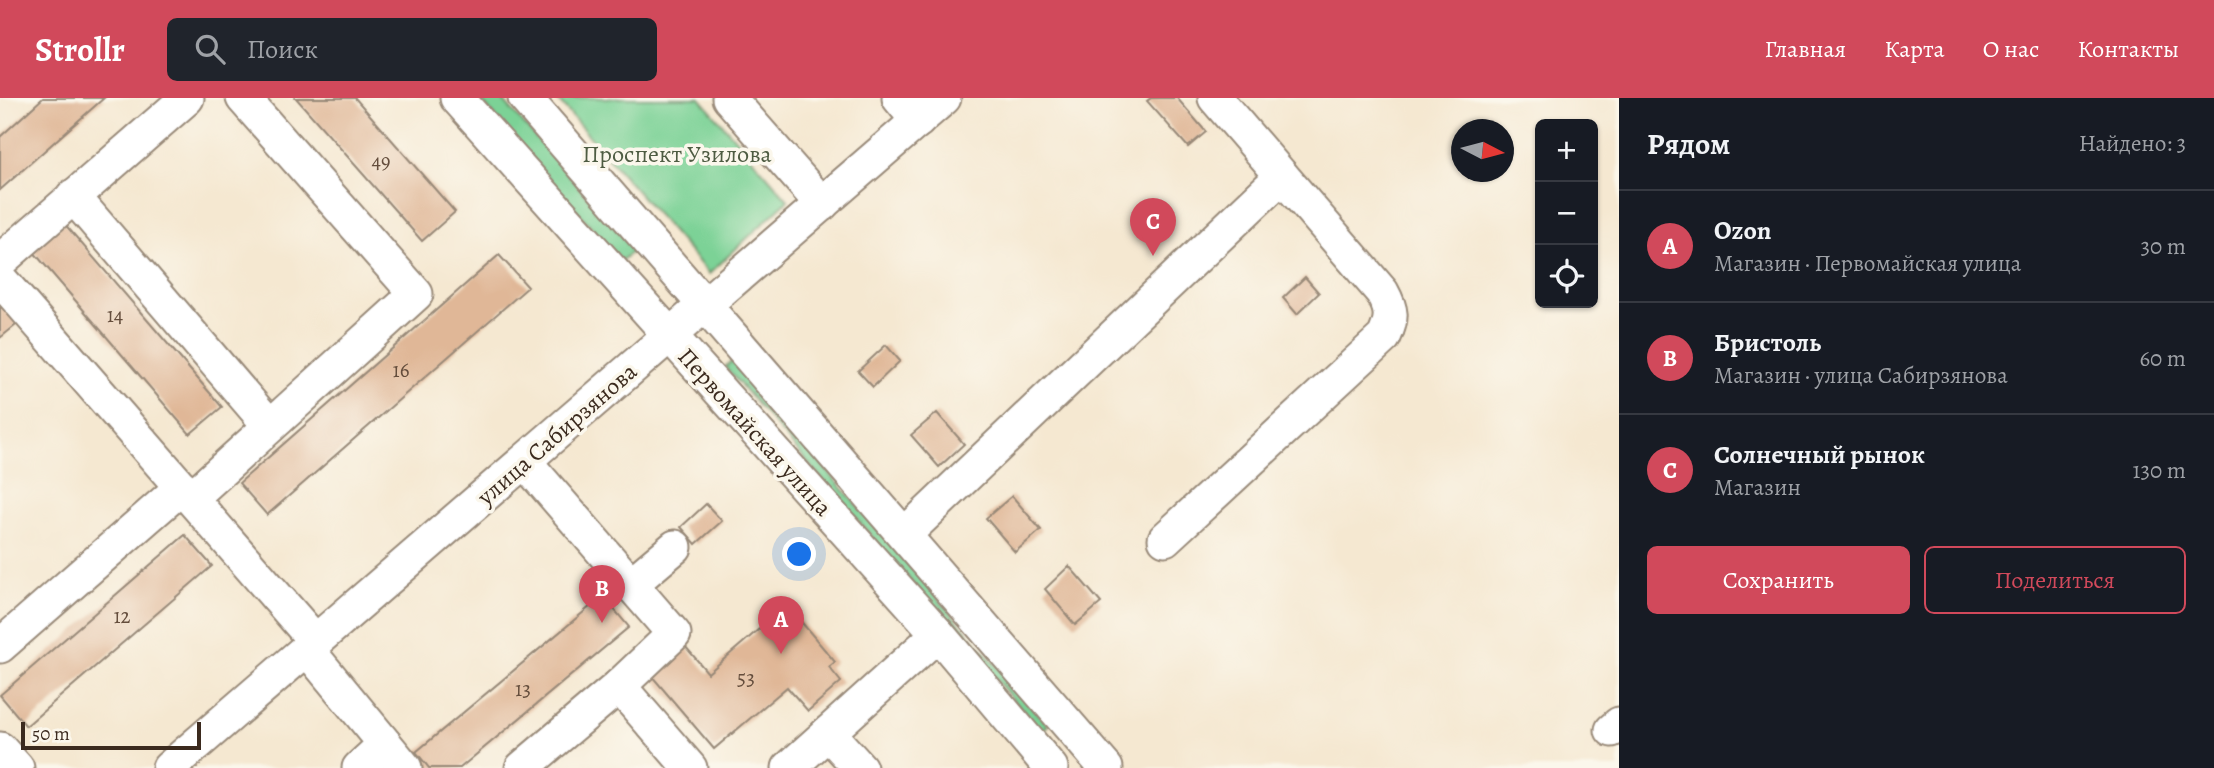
<!DOCTYPE html>
<html lang="ru">
<meta charset="utf-8">
<style>
:root{--surface:#171b24;--page:#20242c;--text:#f1f3f6;--muted:#9ea1a6;--line:#363941;--accent:#d1495b}
body{margin:0;font-family:Alegreya,serif;background:var(--page);color:var(--text)}
.controls{position:absolute;right:21px;top:21px;display:grid;overflow:hidden;border-radius:10px;box-shadow:0 2px 5px #0004}
.controls button{width:63px;height:63px;display:grid;place-items:center;padding:0;border:0;border-bottom:2px solid var(--line);background:var(--surface);color:var(--text);font:35px sans-serif}
.compass{position:absolute;left:1451px;top:21px;width:63px;height:63px;border-radius:50%;background:var(--surface);box-shadow:0 2px 5px #0004;rotate:96deg}
.scale{position:absolute;left:21px;bottom:18px;width:180px;box-sizing:border-box;padding-left:7px;border:4px solid #3b2a1e;border-top:0;font-size:19px;line-height:24px;white-space:nowrap;color:#3b2a1e;-webkit-text-stroke:5px #fbf7ec;paint-order:stroke}
.you{position:absolute;left:800px;top:457px;width:24px;height:24px;margin:-18px;border:5px solid #fff;border-radius:50%;background:#1a73e8;box-shadow:0 0 0 10px #1a73e833}
.badge{display:grid;place-items:center;width:46px;height:46px;border-radius:50%;background:var(--accent);color:#fff;font-size:23px;font-weight:700}
.pin{position:absolute;translate:-50% -58px;filter:drop-shadow(0 2px 4px #0008)}
.pin::after{content:'';position:absolute;top:37px;width:24px;height:21px;background:inherit;clip-path:polygon(0 0,100% 0,50% 100%)}
.list{margin:0;padding:0;list-style:none}
h2{display:flex;justify-content:space-between;align-items:center;height:91px;margin:0;padding:0 28px;font-size:30px}
h2 small{font-size:23px;font-weight:400;color:var(--muted)}
.list li{display:grid;grid-template-columns:46px 1fr auto;gap:21px;align-items:center;box-sizing:border-box;height:112px;padding:0 28px;border-top:2px solid var(--line)}
.list b{display:block;font-size:26px;white-space:nowrap}
.list p{margin:0;font-size:23px;white-space:nowrap;color:var(--muted)}
.list em{font-size:23px;font-style:normal;color:var(--muted)}
.actions{display:flex;gap:14px;padding:21px 28px}
.actions a{flex:1;padding:16px 0;border:2px solid var(--accent);border-radius:10px;text-align:center;font-size:24px;color:var(--accent)}
.actions .main{background:var(--accent);color:#fff}
.icon{flex:none;width:38px;height:38px;fill:none;stroke:currentColor;stroke-width:2;stroke-linecap:round;stroke-linejoin:round}
.map{position:relative;flex:none;width:1619px;height:670px;overflow:hidden}
header{display:flex;align-items:center;gap:42px;box-sizing:border-box;height:98px;padding:0 35px;background:var(--accent);color:#fff}
header strong{font-size:33px}
nav{display:flex;gap:38px;margin-inline-start:auto;font-size:24px}
.search{width:490px;height:63px;background:var(--page);display:flex;align-items:center;gap:18px;box-sizing:border-box;padding:0 24px;border-radius:10px;color:var(--muted);font-size:26px}
main{display:flex}
aside{flex:1;background:var(--surface)}
.map>svg:first-child{display:block}
.green{fill:#7cd296;stroke:#5c7e5a;stroke-width:2}
.building{fill:#e0b797}
.lines{fill:none;stroke-linecap:round;stroke-linejoin:round}
.minor-casing{stroke:#988978;stroke-width:37}
.minor{stroke:#fff;stroke-width:33}
.labels{text-anchor:middle;stroke-width:7;stroke-linejoin:round;paint-order:stroke}
.number-label{font-size:21px;fill:#644d3c}
.park-label{font-size:24px;fill:#4e5c42;stroke:#fbf7ec}
.street-label{font-size:24px;fill:#3b2a1e;stroke:#fbf7ec}
</style>
<header>
<strong>Strollr</strong>
<div class="search"><svg class="icon" aria-label="search" viewBox="0 0 24 24"><circle cx="10" cy="10" r="6"/><path d="M15 15l6 6"/></svg>Поиск</div>
<nav><a>Главная</a><a>Карта</a><a>О нас</a><a>Контакты</a></nav>
</header>
<main>
<div class="map">
<svg width="1619" height="670" viewBox="0 0 1619 670">
<rect width="100%" height="100%" fill="#fbf7ec"/>
<filter id="ink" filterUnits="userSpaceOnUse"><feTurbulence type="fractalNoise" baseFrequency=".0143" numOctaves="2"/><feDisplacementMap in="SourceGraphic" scale="14" xChannelSelector="R" yChannelSelector="G"/><feConvolveMatrix kernelMatrix="1 2 1 2 8 2 1 2 1" color-interpolation-filters="sRGB"/></filter>
<filter id="wash" filterUnits="userSpaceOnUse"><feTurbulence type="fractalNoise" baseFrequency=".00686" numOctaves="4" result="noise"/><feDisplacementMap in="SourceGraphic" scale="28" xChannelSelector="R" yChannelSelector="G"/><feGaussianBlur stdDeviation="1.57" result="paint"/><feColorMatrix in="noise" values="0 0 0 0 0 0 0 0 0 0 0 0 0 0 0 0 0 1.4 0 .05"/><feComposite in="paint" operator="in"/></filter>
<g filter="url(#wash)">
<rect width="100%" height="100%" fill="#f5e8d1"/>
<g class="green">
<path d="M 479,0 L 501,0 L 634,152 L 621,163 Z"/>
<path d="M 556,0 L 700,0 L 788,102 L 709,176 Z"/>
<path d="M 732,263 L 1048,627 L 1041,634 L 725,269 Z"/>
</g>
<g id="blocks">
<g class="building">
<path d="M 43,0 L 104,0 L 0,92 L 0,39 Z"/>
<path d="M 296,0 L 355,0 L 455,114 L 422,143 Z"/>
<path d="M 1151,0 L 1177,0 L 1206,34 L 1188,49 L 1147,3 Z"/>
<path d="M 63,124 L 222,309 L 190,336 L 32,152 Z"/>
<path d="M 499,157 L 528,189 L 267,417 L 239,385 Z"/>
<path d="M 1305,179 L 1319,195 L 1297,216 L 1283,200 Z"/>
<path d="M 7,204 L 22,222 L 0,240 L 0,210 Z"/>
<path d="M 886,247 L 900,263 L 873,289 L 858,273 Z"/>
<path d="M 937,315 L 964,346 L 939,369 L 911,337 Z"/>
<path d="M 1012,398 L 1041,432 L 1015,454 L 986,420 Z"/>
<path d="M 706,406 L 722,423 L 696,446 L 681,429 Z"/>
<path d="M 185,437 L 212,468 L 26,628 L 0,597 Z"/>
<path d="M 1069,468 L 1101,505 L 1075,527 L 1045,491 Z"/>
<path d="M 603,498 L 629,529 L 460,670 L 429,670 L 416,654 Z"/>
<path d="M 787,507 L 835,564 L 829,569 L 841,584 L 808,613 L 787,589 L 714,651 L 651,577 L 685,548 L 708,575 Z"/>
</g>
</g>
</g>
<g filter="url(#ink)">
<use href="#blocks" fill-opacity="0" stroke="#988978" stroke-width="2"/>
<g class="lines">
<defs>
<g id="minor">
<path d="M 457,0 L 938,536 L 1051,670"/>
<path d="M 525,0 L 1106,670"/>
<path d="M 729,0 L 822,106"/>
<path d="M 899,0 L 918,23"/>
<path d="M 73,98 L 270,328"/>
<path d="M 0,163 L 187,0"/>
<path d="M 0,181 L 316,544"/>
<path d="M 191,400 L 416,196 L 243,0"/>
<path d="M 905,436 L 1282,78"/>
<path d="M 1165,441 L 1384,239 C 1393,220 1392,212 1382,194 L 1215,0"/>
<path d="M 630,487 L 675,449"/>
<path d="M 0,548 L 182,389"/>
<path d="M 307,551 L 405,670"/>
<path d="M 619,588 L 690,670"/>
<path d="M 1612,632 L 1619,626"/>
<path d="M 828,635 L 860,670"/>
<path d="M 0,651 L 17,670"/>
<path d="M 169,670 L 944,0"/>
<path d="M 359,670 L 385,646"/>
<path d="M 522,670 L 619,588 L 674,536 L 526,365"/>
<path d="M 789,670 L 938,536"/>
</g>
</defs>
<use href="#minor" class="minor-casing"/>
<use href="#minor" class="minor"/>
</g>
</g>
<g class="labels">
<g class="number-label">
<text x="381" y="70">49</text>
<text x="115" y="224">14</text>
<text x="401" y="279">16</text>
<text x="122" y="525">12</text>
<text x="746" y="587">53</text>
<text x="523" y="598">13</text>
</g>
<g class="park-label">
<text x="677" y="64">Проспект Узилова</text>
</g>
<g class="street-label">
<text transform="translate(755 334) rotate(48)" y="8">Первомайская улица</text>
<text transform="translate(557 336) rotate(-41)" y="8">улица Сабирзянова</text>
</g>
</g>
</svg>
<div class="controls">
<button>+</button>
<button>−</button>
<button><svg class="icon" aria-label="locate" viewBox="0 0 24 24"><circle cx="12" cy="12" r="6"/><path d="M12 2v4M12 18v4M2 12h4M18 12h4"/></svg></button>
</div>
<svg class="compass" viewBox="-18 -18 36 36"><path d="M0-13l5 13h-10z" fill="#e53935"/><path d="M0 13l5-13h-10z" fill="#9ea1a6"/></svg>
<div class="scale">50 m</div>
<div class="you"></div>
<div class="pin badge" style="left:781px;top:556px">A</div>
<div class="pin badge" style="left:602px;top:525px">B</div>
<div class="pin badge" style="left:1153px;top:158px">C</div>
</div>
<aside>
<h2>Рядом<small>Найдено: 3</small></h2>
<ul class="list">
<li><span class="badge">A</span><div><b>Ozon</b><p>Магазин · Первомайская улица</p></div><em>30 m</em></li>
<li><span class="badge">B</span><div><b>Бристоль</b><p>Магазин · улица Сабирзянова</p></div><em>60 m</em></li>
<li><span class="badge">C</span><div><b>Солнечный рынок</b><p>Магазин</p></div><em>130 m</em></li>
</ul>
<div class="actions"><a class="main">Сохранить</a><a>Поделиться</a></div>
</aside>
</main>
